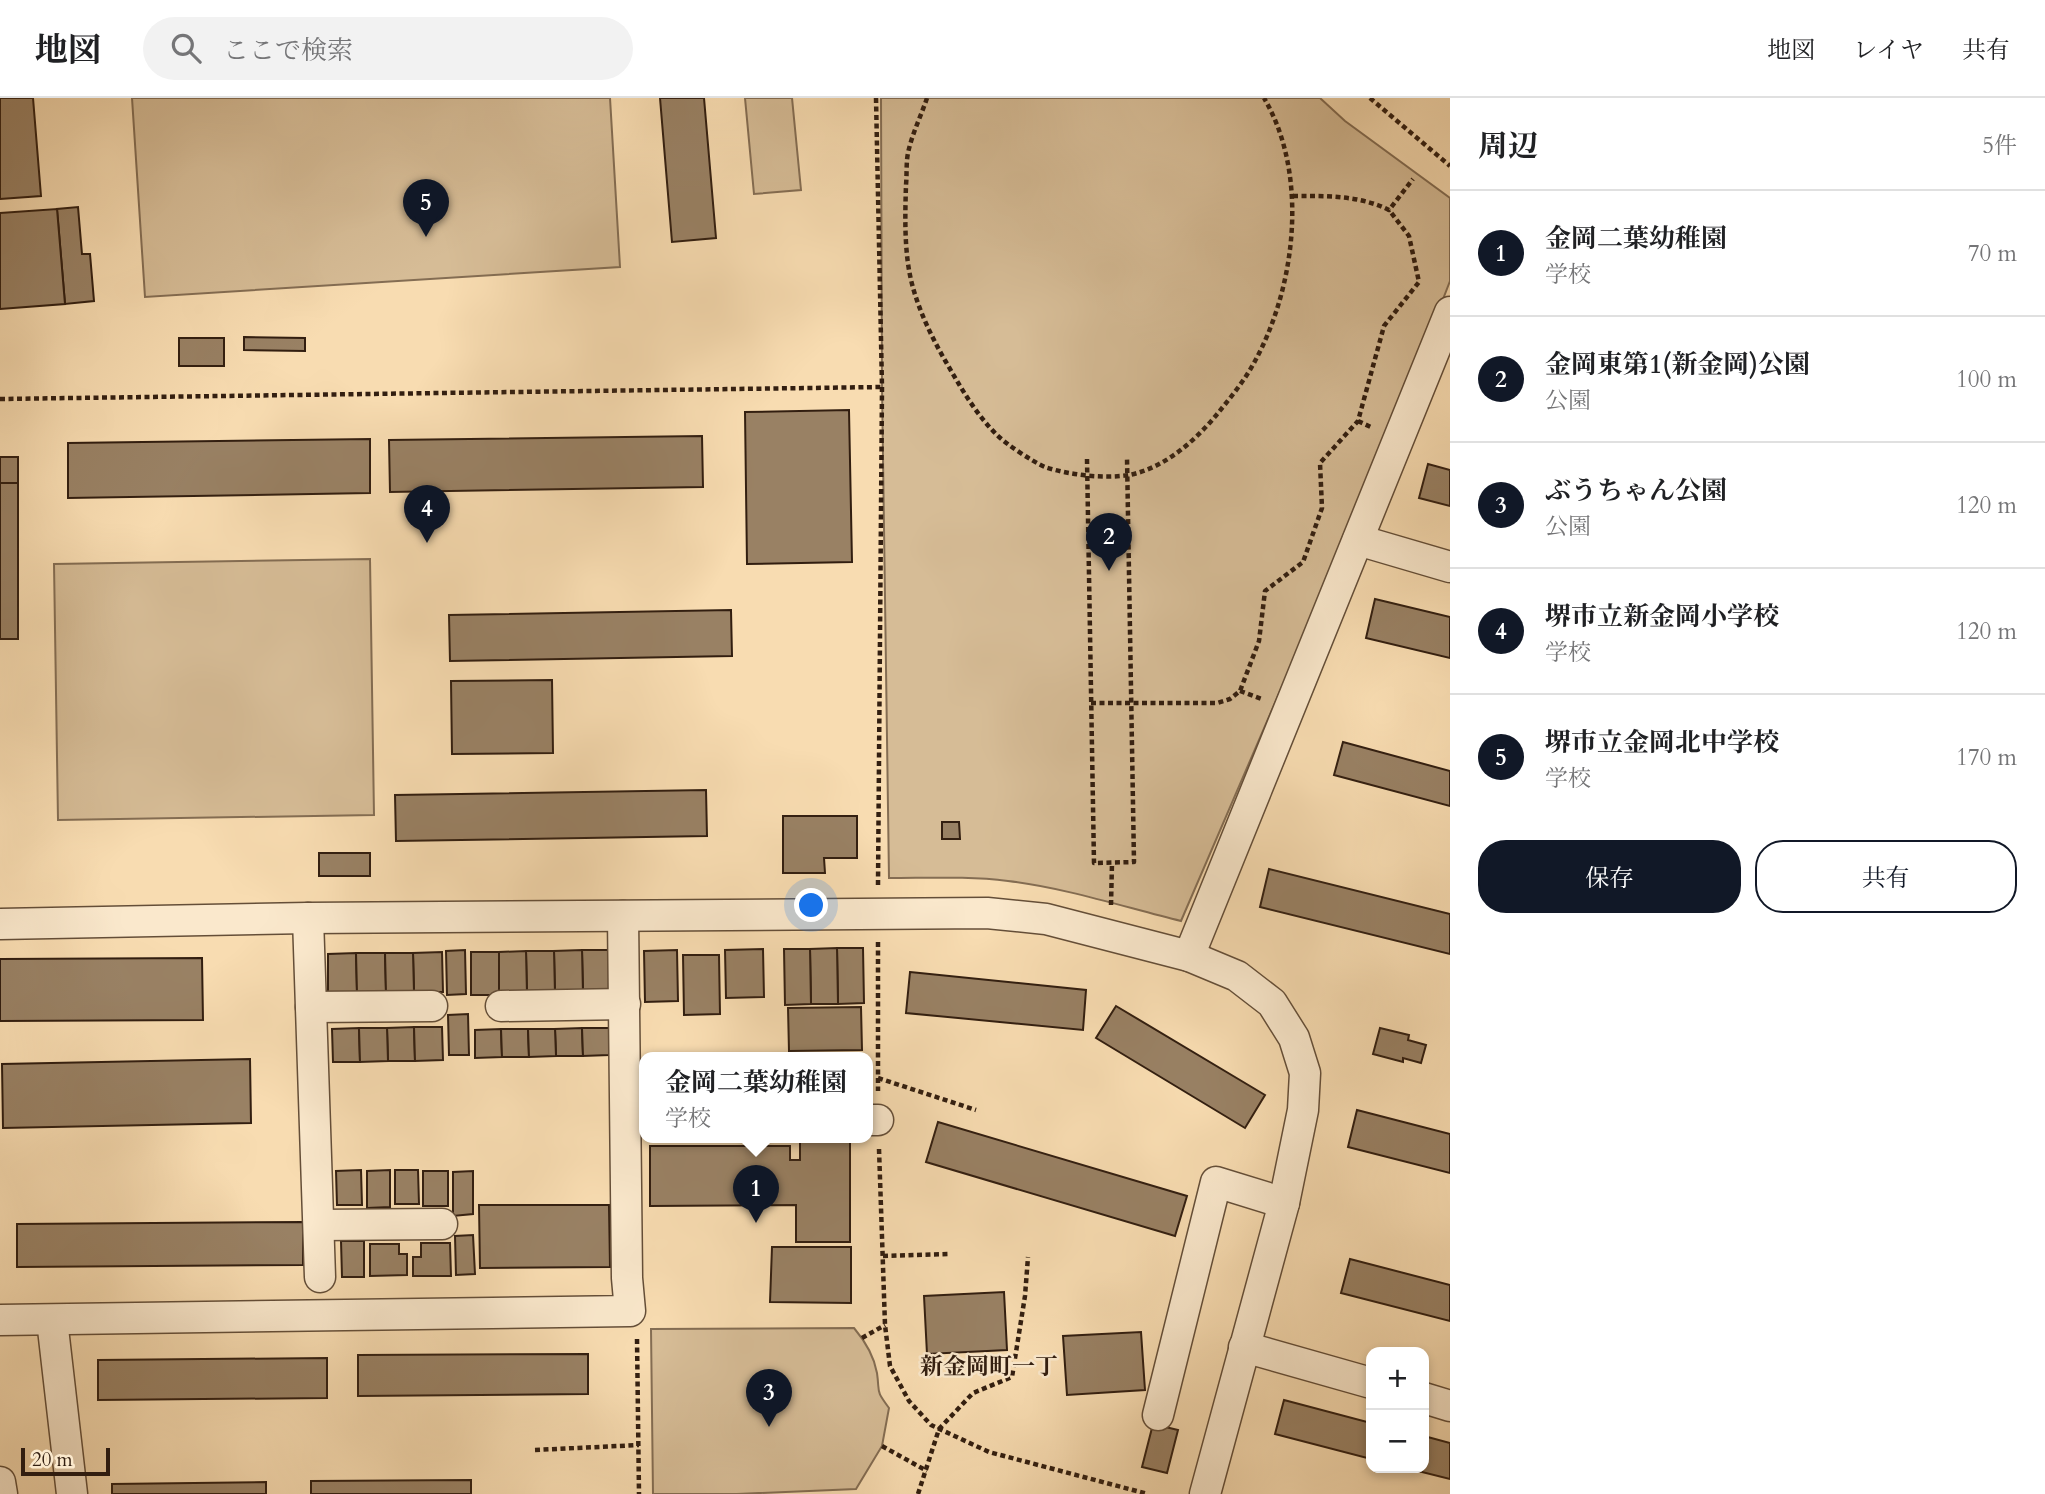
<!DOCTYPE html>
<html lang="ja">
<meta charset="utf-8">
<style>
:root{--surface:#fff;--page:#f2f2f2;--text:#202124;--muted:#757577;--line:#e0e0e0;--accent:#111827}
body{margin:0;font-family:Cardo,"Noto Serif JP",serif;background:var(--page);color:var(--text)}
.controls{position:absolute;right:21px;bottom:21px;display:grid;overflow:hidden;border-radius:14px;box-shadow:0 4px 10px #0003}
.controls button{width:63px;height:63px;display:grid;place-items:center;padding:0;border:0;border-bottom:2px solid var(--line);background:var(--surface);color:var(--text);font:35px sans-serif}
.scale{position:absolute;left:21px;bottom:18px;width:89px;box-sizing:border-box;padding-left:7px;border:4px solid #321e10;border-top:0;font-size:19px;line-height:24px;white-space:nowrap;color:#321e10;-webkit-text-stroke:5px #fae8cc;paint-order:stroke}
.you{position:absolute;left:812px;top:808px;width:24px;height:24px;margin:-18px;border:5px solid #fff;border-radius:50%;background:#1a73e8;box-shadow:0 0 0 10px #1a73e833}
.badge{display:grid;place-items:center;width:46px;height:46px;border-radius:50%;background:var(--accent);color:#fff;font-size:23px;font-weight:700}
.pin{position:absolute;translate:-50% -58px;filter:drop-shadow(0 2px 4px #0008)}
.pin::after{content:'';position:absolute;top:37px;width:24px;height:21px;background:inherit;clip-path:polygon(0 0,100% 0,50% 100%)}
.popup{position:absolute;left:639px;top:954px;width:234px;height:91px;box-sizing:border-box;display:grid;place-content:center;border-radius:14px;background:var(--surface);filter:drop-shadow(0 2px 5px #0005);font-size:23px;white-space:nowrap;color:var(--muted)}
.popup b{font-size:26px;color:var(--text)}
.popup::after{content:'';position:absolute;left:50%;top:100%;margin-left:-14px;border:14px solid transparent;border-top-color:var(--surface)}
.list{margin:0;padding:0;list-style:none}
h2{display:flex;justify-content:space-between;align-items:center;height:91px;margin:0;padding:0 28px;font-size:30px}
h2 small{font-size:23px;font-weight:400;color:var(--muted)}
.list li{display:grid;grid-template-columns:46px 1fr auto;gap:21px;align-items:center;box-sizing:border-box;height:126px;padding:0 28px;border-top:2px solid var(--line)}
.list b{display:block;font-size:26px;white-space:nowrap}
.list p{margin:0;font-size:23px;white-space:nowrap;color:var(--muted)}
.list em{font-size:23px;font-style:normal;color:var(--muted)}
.actions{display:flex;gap:14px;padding:21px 28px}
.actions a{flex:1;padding:16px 0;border:2px solid var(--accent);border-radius:28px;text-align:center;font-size:24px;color:var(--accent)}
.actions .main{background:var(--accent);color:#fff}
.icon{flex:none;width:38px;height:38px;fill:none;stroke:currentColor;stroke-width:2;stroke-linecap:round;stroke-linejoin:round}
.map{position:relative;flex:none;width:1450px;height:1396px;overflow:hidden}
header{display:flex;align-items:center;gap:42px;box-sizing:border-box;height:98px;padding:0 35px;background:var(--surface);border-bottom:2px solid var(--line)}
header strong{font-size:33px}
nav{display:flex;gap:38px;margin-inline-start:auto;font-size:24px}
.search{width:490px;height:63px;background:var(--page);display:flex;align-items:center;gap:18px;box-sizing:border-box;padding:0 24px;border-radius:38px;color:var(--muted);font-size:26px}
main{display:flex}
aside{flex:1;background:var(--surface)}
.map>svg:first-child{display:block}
.green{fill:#d6bc96;stroke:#846d53;stroke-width:2}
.building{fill:#998164;stroke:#321e10;stroke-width:2}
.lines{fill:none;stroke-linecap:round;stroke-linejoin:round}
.minor-casing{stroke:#644e38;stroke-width:33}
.path{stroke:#321e10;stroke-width:4.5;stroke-dasharray:5 3.5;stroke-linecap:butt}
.minor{stroke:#fae8cc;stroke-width:30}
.labels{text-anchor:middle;stroke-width:5;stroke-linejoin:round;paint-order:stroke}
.neighbourhood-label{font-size:23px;font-weight:bold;fill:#321e10;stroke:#fae8cc}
</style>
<header>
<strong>地図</strong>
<div class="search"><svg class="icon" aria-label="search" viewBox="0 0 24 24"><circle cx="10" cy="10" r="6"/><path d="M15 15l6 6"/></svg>ここで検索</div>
<nav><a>地図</a><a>レイヤ</a><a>共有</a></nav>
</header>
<main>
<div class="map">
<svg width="1450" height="1396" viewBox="0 0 1450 1396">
<rect width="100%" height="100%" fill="#f8dcb1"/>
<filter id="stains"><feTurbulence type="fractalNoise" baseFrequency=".00286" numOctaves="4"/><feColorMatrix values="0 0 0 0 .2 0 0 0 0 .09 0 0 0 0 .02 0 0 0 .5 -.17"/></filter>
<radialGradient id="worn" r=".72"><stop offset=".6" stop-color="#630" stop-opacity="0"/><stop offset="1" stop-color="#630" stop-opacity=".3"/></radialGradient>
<g class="green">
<path d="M 132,0 L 610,0 L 620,169 L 145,199 Z"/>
<path d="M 745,0 L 792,0 L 801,92 L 754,96 Z"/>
<path d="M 881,0 L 1320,0 L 1345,23 L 1450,100 L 1450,183 L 1390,338 L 1181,823 C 1124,809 1066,790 1008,783 C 969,778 929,780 889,780 L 882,289 Z"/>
<path d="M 370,461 L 374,717 L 58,722 L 54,466 Z"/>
<path d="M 854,1230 C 865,1243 874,1258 877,1275 C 880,1296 875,1291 889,1310 L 882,1348 L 856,1391 L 737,1396 L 653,1396 L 651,1231 Z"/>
</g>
<g class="building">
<path d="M 0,0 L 33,0 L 41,98 L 0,101 Z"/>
<path d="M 660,0 L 704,0 L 716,140 L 672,144 Z"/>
<path d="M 78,109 L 82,156 L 90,156 L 94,203 L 65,206 L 57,111 Z"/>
<path d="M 57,111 L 65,206 L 0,211 L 0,115 Z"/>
<path d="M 244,239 L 305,240 L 305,253 L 244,252 Z"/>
<rect x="179" y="240" width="45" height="28"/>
<path d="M 849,312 L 852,464 L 747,466 L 745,314 Z"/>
<path d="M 702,338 L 703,389 L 390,394 L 389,342 Z"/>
<path d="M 370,341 L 370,395 L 68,400 L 68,345 Z"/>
<rect x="0" y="359" width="18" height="26"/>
<path d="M 1428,366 L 1450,372 L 1450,408 L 1419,400 Z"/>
<rect x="0" y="385" width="18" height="156"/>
<path d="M 1375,501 L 1450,519 L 1450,560 L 1366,540 Z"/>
<path d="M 731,512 L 732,558 L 450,563 L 449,517 Z"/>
<path d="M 552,582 L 553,655 L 452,656 L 451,583 Z"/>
<path d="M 1343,644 L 1450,673 L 1450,708 L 1334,677 Z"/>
<path d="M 706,692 L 707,738 L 396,743 L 395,697 Z"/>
<path d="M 783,718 L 857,718 L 857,760 L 824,760 L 825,775 L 783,775 Z"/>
<path d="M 942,724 L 959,724 L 960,741 L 942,741 Z"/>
<rect x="319" y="755" width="51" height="23"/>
<path d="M 1269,771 L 1450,816 L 1450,856 L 1260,809 Z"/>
<path d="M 837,850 L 863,850 L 864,905 L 838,906 Z"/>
<path d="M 837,850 L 838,906 L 811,906 L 810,851 Z"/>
<path d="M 763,851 L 764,899 L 726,900 L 725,852 Z"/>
<path d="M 784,851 L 810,851 L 811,906 L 785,907 Z"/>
<path d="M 465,852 L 466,896 L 447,897 L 446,853 Z"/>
<path d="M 582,852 L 610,852 L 611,895 L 583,895 Z"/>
<path d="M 582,852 L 583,895 L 555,896 L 554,853 Z"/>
<path d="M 677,852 L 678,903 L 645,904 L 644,853 Z"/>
<path d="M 526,853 L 554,853 L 555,896 L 527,896 Z"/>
<path d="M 526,853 L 527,896 L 499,897 L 499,854 Z"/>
<path d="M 442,854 L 443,894 L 414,894 L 413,855 Z"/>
<rect x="471" y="854" width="28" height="43"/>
<path d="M 356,855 L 357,895 L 328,895 L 328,856 Z"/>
<path d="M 356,855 L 385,855 L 386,895 L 357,895 Z"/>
<path d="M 385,855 L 413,855 L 414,894 L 386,895 Z"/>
<path d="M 683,857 L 719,857 L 720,916 L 684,917 Z"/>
<path d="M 202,860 L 203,922 L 0,923 L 0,861 Z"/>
<path d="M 910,874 L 1086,892 L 1083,932 L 906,915 Z"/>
<path d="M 1116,908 L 1265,997 L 1245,1030 L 1096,940 Z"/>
<path d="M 861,909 L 862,952 L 789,953 L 788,910 Z"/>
<path d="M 468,916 L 469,957 L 449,957 L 448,917 Z"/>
<path d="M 414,929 L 415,963 L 388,963 L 387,930 Z"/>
<path d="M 414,929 L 442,929 L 443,962 L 415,963 Z"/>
<path d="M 359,930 L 360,964 L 333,964 L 332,931 Z"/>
<path d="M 359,930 L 387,930 L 388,963 L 360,964 Z"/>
<path d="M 582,930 L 583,958 L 556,958 L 555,931 Z"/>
<path d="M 582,930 L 609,930 L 609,957 L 583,958 Z"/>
<path d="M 1380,930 L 1409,937 L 1408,942 L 1426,947 L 1421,965 L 1403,960 L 1403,964 L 1373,956 Z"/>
<path d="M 501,931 L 502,959 L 475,960 L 475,932 Z"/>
<path d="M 501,931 L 528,931 L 529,959 L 502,959 Z"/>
<path d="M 528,931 L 555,931 L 556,958 L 529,959 Z"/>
<path d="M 860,956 L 860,959 L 742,958 Z"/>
<path d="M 250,961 L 251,1025 L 3,1030 L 2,966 Z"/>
<path d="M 1357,1012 L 1450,1036 L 1450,1075 L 1348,1049 Z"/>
<path d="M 938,1024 L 1187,1098 L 1175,1138 L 926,1064 Z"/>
<path d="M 800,1039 L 850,1039 L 850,1144 L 796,1144 L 796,1107 L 650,1108 L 650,1048 L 790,1048 L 790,1062 L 800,1062 Z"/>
<path d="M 361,1072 L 362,1107 L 337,1107 L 336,1073 Z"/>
<path d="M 390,1072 L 390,1109 L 367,1110 L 367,1073 Z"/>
<path d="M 395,1072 L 418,1072 L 419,1106 L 395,1106 Z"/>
<rect x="423" y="1073" width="25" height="35"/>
<path d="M 473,1073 L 473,1116 L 453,1118 L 453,1074 Z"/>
<path d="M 479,1107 L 609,1107 L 610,1169 L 480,1170 Z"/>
<path d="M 303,1124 L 303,1167 L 17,1169 L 17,1126 Z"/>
<path d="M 473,1137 L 475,1176 L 456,1177 L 455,1138 Z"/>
<path d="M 341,1143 L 364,1143 L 364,1179 L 342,1179 Z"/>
<path d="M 421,1145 L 450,1145 L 451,1178 L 413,1178 L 413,1159 L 421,1159 Z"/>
<path d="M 370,1146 L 399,1146 L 399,1156 L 407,1156 L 407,1177 L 370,1178 Z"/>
<path d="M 772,1149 L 851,1149 L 851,1205 L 770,1204 Z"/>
<path d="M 1350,1161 L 1450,1187 L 1450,1223 L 1341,1195 Z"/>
<path d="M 1004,1194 L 1007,1252 L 927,1256 L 924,1198 Z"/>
<path d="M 1141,1234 L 1145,1292 L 1067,1297 L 1063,1238 Z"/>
<path d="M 588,1256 L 588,1296 L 358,1298 L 358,1257 Z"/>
<path d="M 327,1260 L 327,1300 L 98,1302 L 98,1262 Z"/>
<path d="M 1284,1302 L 1371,1325 L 1371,1361 L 1275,1336 Z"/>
<path d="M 1153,1326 L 1178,1332 L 1167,1375 L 1142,1369 Z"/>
<path d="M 1424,1338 L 1450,1345 L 1450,1381 L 1406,1370 L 1424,1370 Z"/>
<path d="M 471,1382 L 471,1396 L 311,1396 L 311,1383 Z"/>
<path d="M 266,1384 L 266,1396 L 112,1396 L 112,1386 Z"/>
</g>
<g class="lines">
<defs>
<g id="minor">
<path d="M 1358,442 L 1450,469"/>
<path d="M 308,820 L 320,1179"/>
<path d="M 0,826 L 308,820 L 987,815 L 1046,821 L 1189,858 L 1237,878 L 1272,905 L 1294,940 L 1305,975 L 1303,1012 L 1284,1105 L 1205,1396"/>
<path d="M 1189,858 L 1450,214"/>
<path d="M 501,908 L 625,906"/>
<path d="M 311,909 L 432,908"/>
<path d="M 868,1022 L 878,1022"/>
<path d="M 319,1127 L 442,1126"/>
<path d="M 0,1222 L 630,1213 L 627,1180 L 623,818"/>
<path d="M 52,1222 L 72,1396"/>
<path d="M 1244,1249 L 1371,1285"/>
<path d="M 1424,1300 L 1450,1308"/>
<path d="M 1158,1317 L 1216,1084 L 1284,1105"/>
<path d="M 0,1384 L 2,1396"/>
</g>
</defs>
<use href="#minor" class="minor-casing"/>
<g class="path">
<path d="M 876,0 L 882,289 L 878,787"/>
<path d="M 927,0 C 921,18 912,36 908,55 C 906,65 907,76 906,87 C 905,119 904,155 912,186 C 919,213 932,240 946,264 C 961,290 975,315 997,337 C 1006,346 1033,364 1045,369 C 1069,377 1104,381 1129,377 C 1165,370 1196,342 1218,315 C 1231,299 1245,282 1255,263 C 1296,188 1309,76 1264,0"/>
<path d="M 1370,0 L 1450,68"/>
<path d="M 1293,98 C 1326,98 1359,97 1389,112 L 1413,81"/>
<path d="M 0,301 L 882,289"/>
<path d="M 1358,323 L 1373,330"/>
<path d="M 1087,361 L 1094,765 L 1134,764 L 1127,359"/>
<path d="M 1240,593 L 1262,601"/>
<path d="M 1091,605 L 1217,605 L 1230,601 L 1240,593 L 1259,543 L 1265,493 L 1303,464 L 1322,410 L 1320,365 L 1358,323 L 1384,228 L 1419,184 L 1409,138 L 1389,112"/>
<path d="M 1111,807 L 1112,765"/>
<path d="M 878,844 L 878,993"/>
<path d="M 878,980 L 976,1012"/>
<path d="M 879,1051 L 885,1227 L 890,1268 L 909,1303 L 931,1327 L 989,1354 L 1148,1396"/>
<path d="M 883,1158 L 948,1156"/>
<path d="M 862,1240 L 885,1227"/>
<path d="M 637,1241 L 639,1396"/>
<path d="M 882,1348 L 927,1373"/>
<path d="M 535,1352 L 639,1347"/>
<path d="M 918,1396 L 939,1331 L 973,1295 L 1012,1279 L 1025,1198 L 1028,1159"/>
</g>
<use href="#minor" class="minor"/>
</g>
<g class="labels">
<g class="neighbourhood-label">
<text x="989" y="1276">新金岡町一丁</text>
</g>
</g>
<rect width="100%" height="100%" filter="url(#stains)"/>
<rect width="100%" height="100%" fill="url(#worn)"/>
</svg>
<div class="controls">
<button>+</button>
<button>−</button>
</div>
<div class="scale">20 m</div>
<div class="you"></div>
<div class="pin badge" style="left:756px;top:1125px">1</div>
<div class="popup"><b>金岡二葉幼稚園</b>学校</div>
<div class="pin badge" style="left:1109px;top:473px">2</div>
<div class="pin badge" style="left:769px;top:1329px">3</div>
<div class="pin badge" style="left:427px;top:445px">4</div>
<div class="pin badge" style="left:426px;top:139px">5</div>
</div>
<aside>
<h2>周辺<small>5件</small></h2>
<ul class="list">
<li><span class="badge">1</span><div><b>金岡二葉幼稚園</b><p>学校</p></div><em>70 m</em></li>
<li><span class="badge">2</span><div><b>金岡東第1(新金岡)公園</b><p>公園</p></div><em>100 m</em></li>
<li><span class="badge">3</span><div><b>ぶうちゃん公園</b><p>公園</p></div><em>120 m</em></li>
<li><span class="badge">4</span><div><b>堺市立新金岡小学校</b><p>学校</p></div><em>120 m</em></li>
<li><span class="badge">5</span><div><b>堺市立金岡北中学校</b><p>学校</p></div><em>170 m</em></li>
</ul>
<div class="actions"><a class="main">保存</a><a>共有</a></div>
</aside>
</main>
